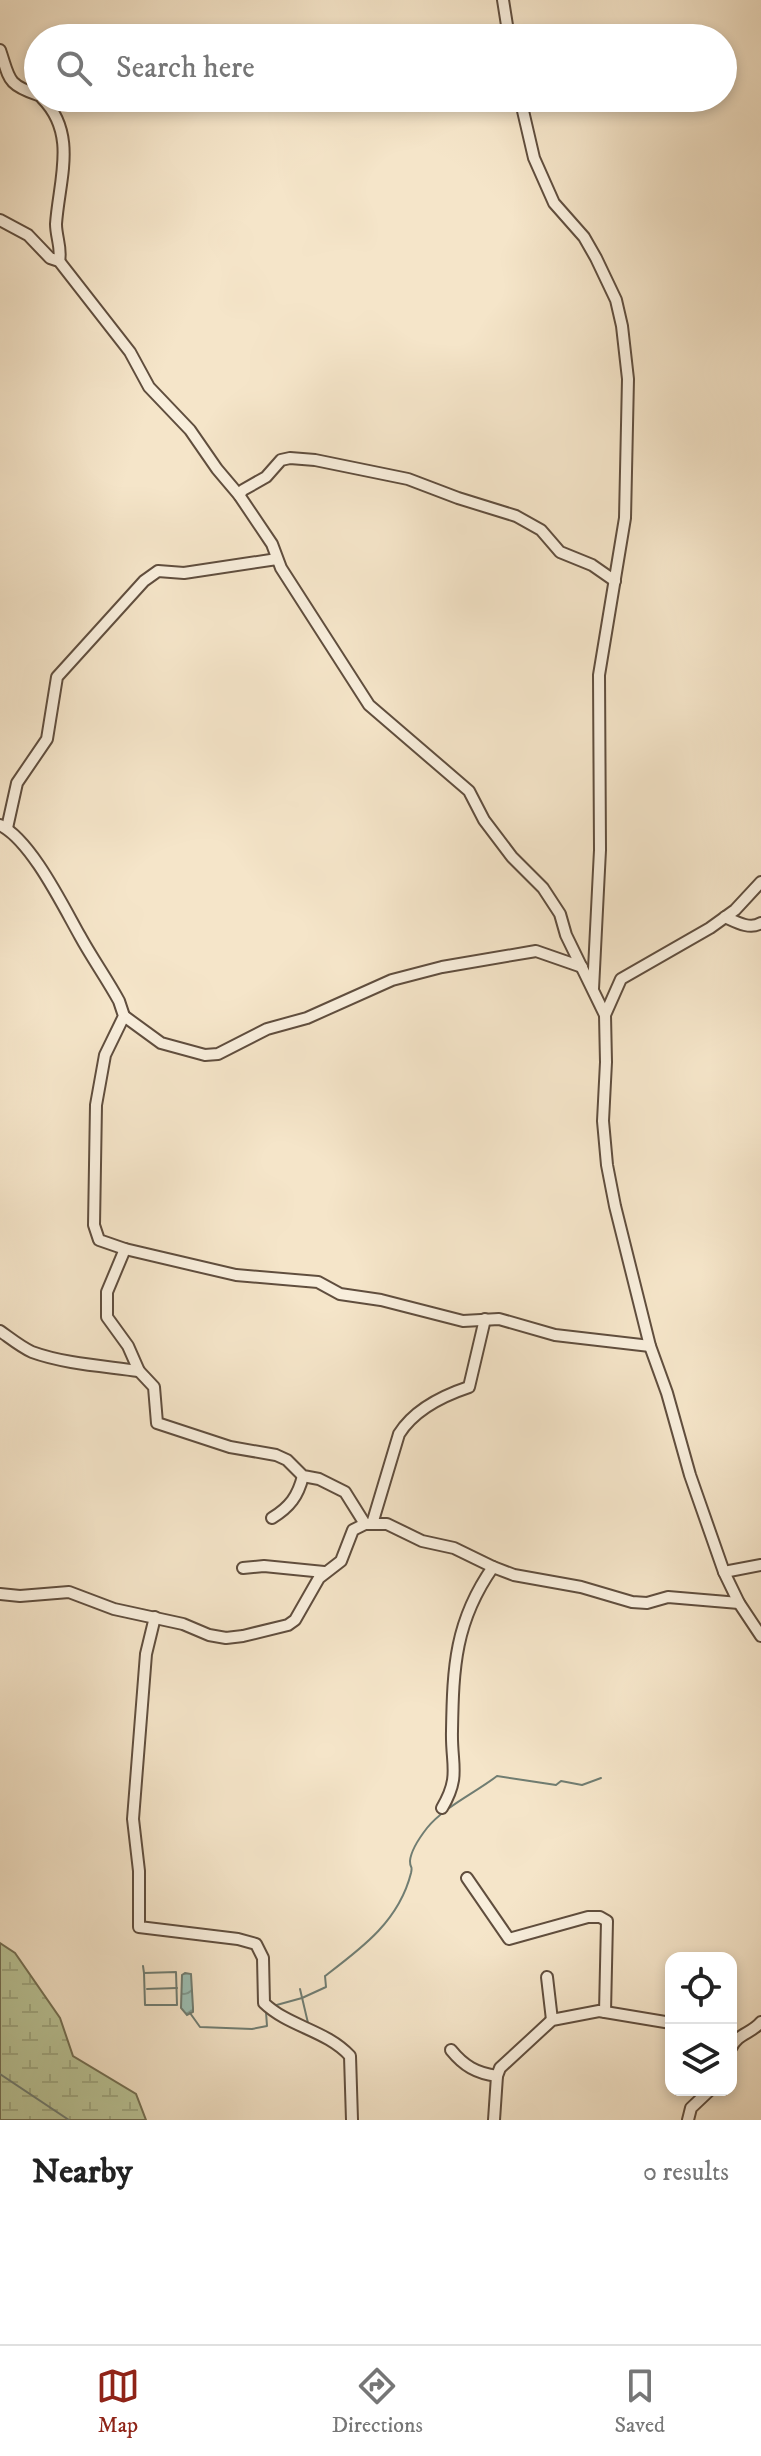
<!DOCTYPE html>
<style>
:root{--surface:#fff;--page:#f6f6f6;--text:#222;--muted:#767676;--line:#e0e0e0;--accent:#8f2418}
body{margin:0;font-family:"IM FELL DW Pica",serif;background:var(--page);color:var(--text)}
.controls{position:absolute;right:24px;bottom:24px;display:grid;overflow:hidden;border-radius:16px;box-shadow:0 4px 12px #0003}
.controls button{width:72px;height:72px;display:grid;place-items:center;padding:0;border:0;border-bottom:2px solid var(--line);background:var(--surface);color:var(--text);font:40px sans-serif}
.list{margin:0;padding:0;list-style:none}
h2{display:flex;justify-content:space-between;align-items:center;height:104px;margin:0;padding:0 32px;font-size:34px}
h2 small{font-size:26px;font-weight:400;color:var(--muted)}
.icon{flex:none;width:44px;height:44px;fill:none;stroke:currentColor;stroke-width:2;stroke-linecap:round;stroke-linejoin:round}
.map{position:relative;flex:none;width:761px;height:2120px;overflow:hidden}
.search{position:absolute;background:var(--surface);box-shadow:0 4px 12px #0003;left:24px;right:24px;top:24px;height:88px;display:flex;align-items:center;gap:20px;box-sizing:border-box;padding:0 28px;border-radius:44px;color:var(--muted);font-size:30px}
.sheet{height:224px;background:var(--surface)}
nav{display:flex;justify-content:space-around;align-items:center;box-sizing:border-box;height:112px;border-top:2px solid var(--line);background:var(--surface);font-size:22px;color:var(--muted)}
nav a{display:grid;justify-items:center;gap:4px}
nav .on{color:var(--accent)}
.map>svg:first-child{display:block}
.wetland{fill:url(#wetland-marsh);stroke:#747054;stroke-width:2}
.water{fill:url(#water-waves);stroke:#707d72;stroke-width:2}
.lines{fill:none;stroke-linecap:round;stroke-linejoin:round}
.stream{stroke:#707d72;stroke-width:2}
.minor-casing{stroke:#604e3e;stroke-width:14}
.minor{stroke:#f8eedc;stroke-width:10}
</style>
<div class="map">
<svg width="761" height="2120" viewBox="0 0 761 2120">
<defs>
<pattern id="wetland-marsh" width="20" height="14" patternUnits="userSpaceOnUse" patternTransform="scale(2)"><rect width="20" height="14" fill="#bac598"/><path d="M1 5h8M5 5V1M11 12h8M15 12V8" fill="none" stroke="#a0a982"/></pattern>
<pattern id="water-waves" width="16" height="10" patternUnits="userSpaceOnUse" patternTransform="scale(2)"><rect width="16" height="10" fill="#9cbfb4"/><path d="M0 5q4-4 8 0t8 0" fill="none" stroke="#809a91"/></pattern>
</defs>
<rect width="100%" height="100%" fill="#f5e5c9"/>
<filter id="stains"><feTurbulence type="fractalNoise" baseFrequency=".0025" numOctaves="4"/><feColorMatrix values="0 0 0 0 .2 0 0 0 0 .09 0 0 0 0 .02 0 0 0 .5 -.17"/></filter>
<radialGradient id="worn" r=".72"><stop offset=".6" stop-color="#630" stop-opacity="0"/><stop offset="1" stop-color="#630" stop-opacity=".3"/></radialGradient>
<path class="wetland" d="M 0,1943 L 15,1953 L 60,2018 L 73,2056 L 136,2094 L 146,2120 L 0,2120 Z"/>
<path class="water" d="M 185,1973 L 191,1974 L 193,2008 L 193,2012 L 187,2015 L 181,2008 L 182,1975 Z"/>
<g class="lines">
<g class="stream">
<path d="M 143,1966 L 144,1973 L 176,1972 L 177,2005 L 145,2005 L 144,1973"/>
<path d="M 147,1989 L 177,1988"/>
<path d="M 300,1989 L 308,2023 L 304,2022"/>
<path d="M 273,2006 L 302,1998 L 326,1987 L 325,1976 C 362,1948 399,1921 411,1873 C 413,1864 410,1870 410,1861 C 411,1849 420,1837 427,1828 C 444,1807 475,1793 497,1776 L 556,1785 L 561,1781 L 582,1785 L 601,1778"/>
<path d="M 190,2013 L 200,2027 L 252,2029 L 267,2026 L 266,2012"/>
<path d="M 0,2074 L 69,2120"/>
</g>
<defs>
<g id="minor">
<path d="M 503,0 L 509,38"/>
<path d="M 0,50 C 10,79 6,84 38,95"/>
<path d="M 42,98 C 78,134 59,180 56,224 C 56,237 62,249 59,261"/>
<path d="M 520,98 L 534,158 L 554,203 L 584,237 L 596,258 L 616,300 L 622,326 L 628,379 L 625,518 L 599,675 L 600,850 L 593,989"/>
<path d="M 0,220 L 28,235 L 50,258 L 59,261 L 130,352 L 149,387 L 190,430 L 217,469 L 239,495 L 272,544 L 281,568 L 369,705 L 469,791 L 484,820 L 512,857 L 543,888 L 560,914 L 566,935 L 605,1015"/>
<path d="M 239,495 L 243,490 L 266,477 L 281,460 L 290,458 L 315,460 L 408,479 L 458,498 L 516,516 L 541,530 L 560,552 L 592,565 L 615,581"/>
<path d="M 0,825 C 31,840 63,906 80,936 C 92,958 107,979 119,1001 L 124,1016 L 105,1055 L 96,1105 L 94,1225 L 99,1240 L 125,1249 L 236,1275 L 318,1282 L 340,1294 L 381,1300 L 463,1321 L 499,1319 L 555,1335 L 650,1346"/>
<path d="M 7,828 L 17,783 L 47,739 L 57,677 L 144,581 L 158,571 L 184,573 L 277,559"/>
<path d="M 761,882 L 735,910 L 710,928 L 621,979 L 605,1015 L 606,1062 L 603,1121 L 607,1165 L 615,1206 L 650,1346 L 667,1393 L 690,1475 L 724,1572 L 739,1603 L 761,1636"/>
<path d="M 725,917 C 736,922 750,930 761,923"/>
<path d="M 124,1016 L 161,1043 L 205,1055 L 218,1054 L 267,1029 L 307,1018 L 392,980 L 442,967 L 536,951 L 582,967"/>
<path d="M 125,1249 L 107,1292 L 107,1317 L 128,1346 L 139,1371 L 154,1387 L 157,1423 L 230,1447 L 276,1455 L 287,1460 L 303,1476 L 319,1479 L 345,1492 L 365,1524"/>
<path d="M 0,1331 C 10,1338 21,1347 32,1352 C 65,1364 104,1366 139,1371"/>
<path d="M 272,1518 C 290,1507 298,1496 303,1476"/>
<path d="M 372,1524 L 399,1434 C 414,1410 442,1396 469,1387 L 485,1319"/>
<path d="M 243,1568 L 264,1566 L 324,1572"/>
<path d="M 724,1572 L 761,1565"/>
<path d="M 0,1594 L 20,1596 L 69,1592 L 114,1609 L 183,1624 L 209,1635 L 226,1638 L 243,1636 L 288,1625 L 295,1620 L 319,1578 L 341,1561 L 353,1530 L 365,1524 L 387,1524 L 422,1541 L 454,1548 L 493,1567 L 514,1575 L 581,1587 L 632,1602 L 647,1603 L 668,1597 L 739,1603"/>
<path d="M 155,1617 L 146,1654 L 133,1819 L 139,1871 L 139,1927 L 238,1939 L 256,1944 L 263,1958 L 264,2003 C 289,2027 326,2030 350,2056 L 352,2120"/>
<path d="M 442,1808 C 461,1776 451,1765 452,1731 C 453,1667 455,1621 493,1567"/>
<path d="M 467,1878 L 509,1939 L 588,1917 L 600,1917 L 607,1921 L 605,2012"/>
<path d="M 547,1977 L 552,2020"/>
<path d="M 731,2048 C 738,2033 751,2034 761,2022"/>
<path d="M 451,2050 C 464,2066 476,2073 497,2076"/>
<path d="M 494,2120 L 497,2076 L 500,2068 L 552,2020 L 599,2011 L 671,2023"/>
<path d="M 688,2120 L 691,2108 L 710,2090"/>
</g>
</defs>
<use href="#minor" class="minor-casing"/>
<use href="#minor" class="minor"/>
</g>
<rect width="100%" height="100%" filter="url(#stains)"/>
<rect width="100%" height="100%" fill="url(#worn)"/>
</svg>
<div class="controls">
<button><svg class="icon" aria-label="locate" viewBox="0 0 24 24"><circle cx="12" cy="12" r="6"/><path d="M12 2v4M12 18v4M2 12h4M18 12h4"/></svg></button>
<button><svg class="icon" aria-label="layers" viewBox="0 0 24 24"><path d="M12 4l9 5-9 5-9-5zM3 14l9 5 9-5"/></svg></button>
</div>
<div class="search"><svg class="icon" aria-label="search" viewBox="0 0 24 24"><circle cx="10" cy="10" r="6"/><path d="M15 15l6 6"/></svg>Search here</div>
</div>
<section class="sheet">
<h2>Nearby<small>0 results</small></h2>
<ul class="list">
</ul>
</section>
<nav>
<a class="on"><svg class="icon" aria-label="map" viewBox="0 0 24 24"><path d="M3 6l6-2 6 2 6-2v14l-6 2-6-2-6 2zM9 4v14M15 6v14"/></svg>Map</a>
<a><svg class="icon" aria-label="directions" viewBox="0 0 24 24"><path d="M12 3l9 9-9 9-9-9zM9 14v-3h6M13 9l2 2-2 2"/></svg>Directions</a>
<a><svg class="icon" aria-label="saved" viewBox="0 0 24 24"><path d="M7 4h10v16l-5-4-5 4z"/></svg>Saved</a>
</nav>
